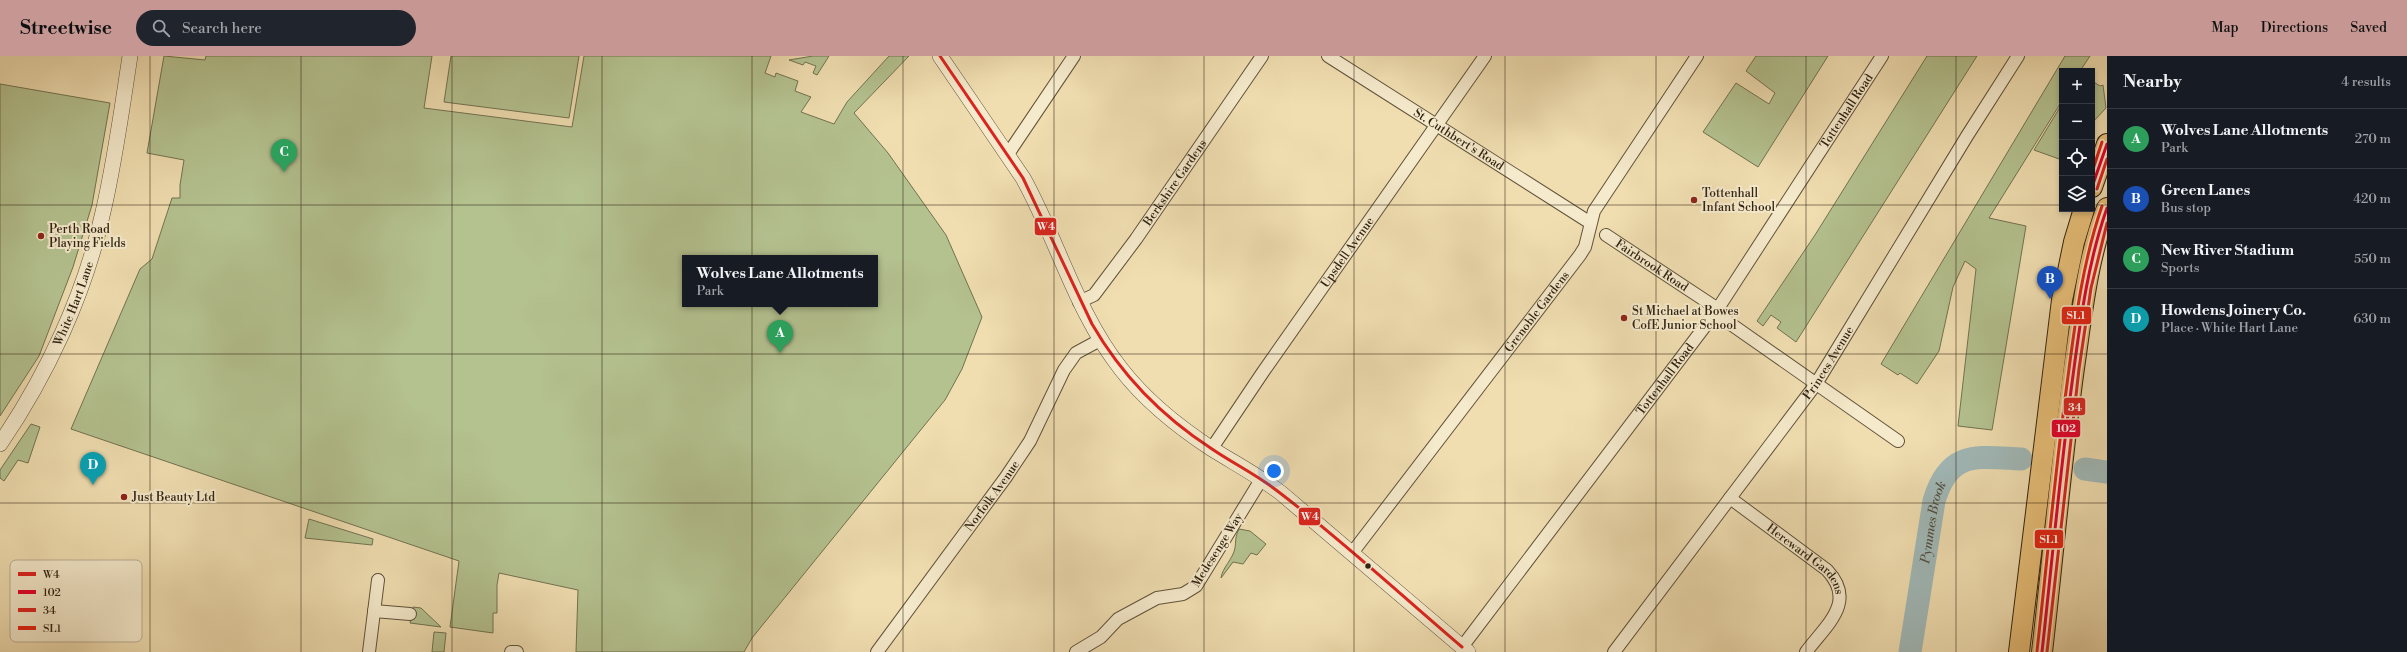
<!DOCTYPE html>
<meta charset="utf-8">
<style>
:root{--surface:#171b24;--page:#20242c;--text:#f1f3f6;--muted:#9ea1a6;--line:#363941;--accent:#c59692}
body{margin:0;font-family:"Libre Bodoni",serif;background:var(--page);color:var(--text)}
.controls{position:absolute;right:12px;top:12px;display:grid;overflow:hidden;border-radius:0px;box-shadow:0 2px 6px #0003}
.controls button{width:36px;height:36px;display:grid;place-items:center;padding:0;border:0;border-bottom:1px solid var(--line);background:var(--surface);color:var(--text);font:20px sans-serif}
.you{position:absolute;left:1274px;top:415px;width:14px;height:14px;margin:-10px;border:3px solid #fff;border-radius:50%;background:#1a73e8;box-shadow:0 0 0 6px #1a73e833}
.badge{display:grid;place-items:center;width:26px;height:26px;border-radius:50%;background:var(--accent);color:#fff;font-size:13px;font-weight:700}
.pin{position:absolute;translate:-50% -33px;filter:drop-shadow(0 1px 2px #0008)}
.pin::after{content:'';position:absolute;top:21px;width:14px;height:12px;background:inherit;clip-path:polygon(0 0,100% 0,50% 100%)}
.popup{position:absolute;left:682px;top:199px;width:196px;height:52px;box-sizing:border-box;display:grid;place-content:center;border-radius:0px;background:var(--surface);filter:drop-shadow(0 1px 3px #0005);font-size:13px;white-space:nowrap;color:var(--muted)}
.popup b{font-size:15px;color:var(--text)}
.popup::after{content:'';position:absolute;left:50%;top:100%;margin-left:-8px;border:8px solid transparent;border-top-color:var(--surface)}
.list{margin:0;padding:0;list-style:none}
h2{display:flex;justify-content:space-between;align-items:center;height:52px;margin:0;padding:0 16px;font-size:17px}
h2 small{font-size:13px;font-weight:400;color:var(--muted)}
.list li{display:grid;grid-template-columns:26px 1fr auto;gap:12px;align-items:center;box-sizing:border-box;height:60px;padding:0 16px;border-top:1px solid var(--line)}
.list b{display:block;font-size:15px;white-space:nowrap}
.list p{margin:0;font-size:13px;white-space:nowrap;color:var(--muted)}
.list em{font-size:13px;font-style:normal;color:var(--muted)}
.icon{flex:none;width:22px;height:22px;fill:none;stroke:currentColor;stroke-width:2;stroke-linecap:round;stroke-linejoin:round}
.map{position:relative;flex:none;width:2107px;height:596px;overflow:hidden}
header{display:flex;align-items:center;gap:24px;box-sizing:border-box;height:56px;padding:0 20px;background:var(--accent);color:#111}
header strong{font-size:19px}
nav{display:flex;gap:22px;margin-inline-start:auto;font-size:14px}
.search{width:280px;height:36px;background:var(--page);display:flex;align-items:center;gap:10px;box-sizing:border-box;padding:0 14px;border-radius:22px;color:var(--muted);font-size:15px}
main{display:flex}
aside{flex:1;background:var(--surface)}
.map>svg:first-child{display:block}
.green{fill:#b4c290;stroke:#727251;fill-rule:evenodd}
.lines{fill:none;stroke-linecap:round;stroke-linejoin:round}
.river{stroke:#a1b9b8;stroke-width:23}
.minor-casing{stroke:#61523a;stroke-width:14}
.tertiary-casing{stroke:#61523a;stroke-width:16}
.trunk-casing{stroke:#312312;stroke-width:22}
.minor{stroke:#f5eacc;stroke-width:12}
.tertiary{stroke:#f5eacc;stroke-width:15}
.trunk{stroke:#e8bf78;stroke-width:20}
.bus-1-casing{stroke:#f5eacc;stroke-width:6}
.bus-2-casing{stroke:#f5eacc;stroke-width:6}
.bus-3-casing{stroke:#f5eacc;stroke-width:6}
.bus-4-casing{stroke:#f5eacc;stroke-width:6}
.bus-1{stroke:#dc241f;stroke-width:3}
.bus-2{stroke:#e4002b;stroke-width:3}
.bus-3{stroke:#dc241f;stroke-width:3}
.bus-4{stroke:#e42313;stroke-width:3}
.grid{fill:none;stroke:#312312;stroke-width:1;stroke-opacity:0.55}
.poi-dot{fill:#8f2418;stroke:#f5eacc;stroke-width:1.5}
.bus-dot{fill:#312312;stroke:#f5eacc;stroke-width:1.5}
.labels{text-anchor:middle;stroke-width:4;stroke-linejoin:round;paint-order:stroke}
.street-label{font-size:12px;fill:#312312;stroke:#f5eacc}
.poi-label{font-size:12px;fill:#312312;stroke:#f5eacc;text-anchor:start}
.water-label{font-size:13px;font-style:italic;fill:#535044;stroke:#f5eacc}
.key{fill:#f5eacc;stroke:#baae94;stroke-width:1}
.key-label{font-size:11px;fill:#312312}
.line-badge{stroke:#f5eacc;stroke-width:1.5}
.badge-label{font-size:11px;text-anchor:middle;font-weight:bold;fill:#fff}
</style>
<header>
<strong>Streetwise</strong>
<div class="search"><svg class="icon" aria-label="search" viewBox="0 0 24 24"><circle cx="10" cy="10" r="6"/><path d="M15 15l6 6"/></svg>Search here</div>
<nav><a>Map</a><a>Directions</a><a>Saved</a></nav>
</header>
<main>
<div class="map">
<svg width="2107" height="596" viewBox="0 0 2107 596">
<rect width="100%" height="100%" fill="#f0deb1"/>
<filter id="stains"><feTurbulence type="fractalNoise" baseFrequency=".005" numOctaves="4"/><feColorMatrix values="0 0 0 0 .2 0 0 0 0 .09 0 0 0 0 .02 0 0 0 .5 -.17"/></filter>
<radialGradient id="worn" r=".72"><stop offset=".6" stop-color="#630" stop-opacity="0"/><stop offset="1" stop-color="#630" stop-opacity=".3"/></radialGradient>
<g class="green">
<path d="M 164,0 L 205,4 L 206,0 L 432,0 L 424,52 L 572,71 L 584,0 L 771,0 L 765,17 L 775,21 L 776,17 L 798,25 L 795,35 L 811,41 L 801,56 L 834,68 L 847,46 L 889,0 L 909,0 L 854,57 L 888,97 L 946,179 L 982,261 L 962,313 L 945,344 L 752,582 L 744,596 L 576,596 L 578,534 L 499,517 L 497,529 L 497,557 L 493,557 L 493,577 L 450,571 L 459,505 L 71,373 L 140,213 L 152,203 L 172,142 L 180,142 L 180,129 L 184,104 L 147,97 ZM 685,202 L 875,202 L 875,248 L 685,248 Z"/>
<path d="M 451,0 L 579,0 L 569,62 L 444,46 Z"/>
<path d="M 813,0 L 829,0 L 817,19 L 813,17 L 816,10 L 805,6 L 803,9 L 789,4 Z"/>
<path d="M 1756,0 L 1828,0 L 1758,111 L 1703,76 L 1736,27 L 1769,48 L 1775,37 L 1746,15 Z"/>
<path d="M 1927,0 L 1977,0 L 1796,286 L 1777,272 L 1781,266 L 1771,259 L 1763,270 L 1757,265 L 1815,179 Z"/>
<path d="M 2065,0 L 2090,0 L 2080,15 L 2062,15 L 2062,45 L 1989,162 L 2026,170 L 1992,374 L 1958,370 L 1976,213 L 1965,205 L 1953,231 L 1939,295 L 1917,328 L 1900,317 L 1898,319 L 1881,308 Z"/>
<path d="M 2092,25 L 2100,30 L 2103,29 L 2106,52 L 2092,67 Z"/>
<path d="M 0,28 L 110,47 L 92,149 L 73,211 L 39,300 L 0,360 Z"/>
<path d="M 2062,48 L 2062,104 L 2034,94 Z"/>
<path d="M 31,368 L 40,371 L 28,407 L 18,404 L 4,425 L 0,422 L 0,414 Z"/>
<path d="M 309,463 L 373,483 L 372,489 L 305,482 Z"/>
<path d="M 1239,473 L 1250,475 L 1266,488 L 1257,499 L 1251,497 L 1243,508 L 1233,506 L 1221,522 C 1222,512 1233,503 1235,492 C 1236,485 1235,481 1239,473 Z"/>
<path d="M 413,551 L 421,552 L 441,571 L 410,567 Z"/>
<path d="M 434,576 L 446,577 L 444,596 L 432,596 Z"/>
</g>
<g class="lines">
<g class="river">
<path d="M 2085,413 L 2107,416"/>
<path id="s1" d="M 1910,596 L 1934,445 C 1949,394 1976,401 2021,403"/>
</g>
<defs>
<g id="minor">
<path id="s2" d="M 1328,0 L 1589,166"/>
<path d="M 1008,98 L 1074,0"/>
<path id="s3" d="M 1606,179 L 1718,253"/>
<path id="s4" d="M 1079,246 L 1094,239 L 1136,183 L 1262,0"/>
<path d="M 1715,257 L 1898,385"/>
<path id="s5" d="M 1212,392 L 1263,316 L 1485,0"/>
<path id="s6" d="M 1730,442 L 1827,514 C 1857,546 1827,568 1806,596"/>
<path id="s7" d="M 1352,497 L 1580,199 L 1585,191 L 1594,155 L 1697,0"/>
<path d="M 374,555 L 410,558"/>
<path id="s8" d="M 1462,591 L 1715,257 L 1882,0"/>
<path d="M 369,596 L 378,524"/>
<path d="M 511,596 L 517,596"/>
<path id="s9" d="M 877,596 L 1006,421 L 1030,385 L 1064,314 L 1076,297 L 1100,284"/>
<path d="M 1076,596 L 1101,581 L 1118,563 L 1157,542 L 1183,538 L 1196,530 L 1262,422"/>
<path id="s10" d="M 1614,596 L 1816,328 L 1967,80 L 2018,0"/>
</g>
<g id="tertiary">
<path d="M 940,0 L 1023,122 C 1058,185 1076,256 1121,313 C 1145,344 1180,372 1212,393 C 1236,408 1259,420 1281,437 L 1468,596"/>
<path id="s11" d="M 0,388 C 47,319 85,238 103,156 C 115,105 122,52 130,0"/>
</g>
<g id="trunk">
<path d="M 2092,131 L 2107,88"/>
<path d="M 2019,596 L 2062,244 L 2074,186 L 2084,153"/>
<path d="M 2042,596 C 2053,501 2061,406 2074,312 C 2082,258 2087,203 2107,152"/>
</g>
</defs>
<use href="#minor" class="minor-casing"/>
<use href="#tertiary" class="tertiary-casing"/>
<use href="#trunk" class="trunk-casing"/>
<use href="#minor" class="minor"/>
<use href="#tertiary" class="tertiary"/>
<use href="#trunk" class="trunk"/>
<defs>
<path id="bus-1" d="M 940,0 L 1023,122 L 1092,268 C 1122,320 1161,360 1212,393 C 1234,408 1259,420 1280,437 C 1343,485 1402,540 1462,591"/>
<g id="bus-2">
<path d="M 2092,131 L 2107,88"/>
<path d="M 2042,596 C 2052,506 2060,417 2072,327 C 2080,268 2087,209 2107,152"/>
</g>
<g id="bus-3">
<path d="M 2097,133 L 2107,103"/>
<path d="M 2047,596 L 2079,313 L 2091,232 L 2107,167"/>
</g>
<g id="bus-4">
<path d="M 2092,116 L 2102,86"/>
<path d="M 2037,595 C 2047,506 2055,417 2067,328 C 2075,268 2082,208 2102,150"/>
</g>
</defs>
<use href="#bus-1" class="bus-1-casing"/>
<use href="#bus-2" class="bus-2-casing"/>
<use href="#bus-3" class="bus-3-casing"/>
<use href="#bus-4" class="bus-4-casing"/>
<use href="#bus-1" class="bus-1"/>
<use href="#bus-2" class="bus-2"/>
<use href="#bus-3" class="bus-3"/>
<use href="#bus-4" class="bus-4"/>
</g>
<path class="grid" d="M 150,0 L 150,596M 301,0 L 301,596M 452,0 L 452,596M 602,0 L 602,596M 752,0 L 752,596M 903,0 L 903,596M 1054,0 L 1054,596M 1204,0 L 1204,596M 1354,0 L 1354,596M 1505,0 L 1505,596M 1656,0 L 1656,596M 1806,0 L 1806,596M 1956,0 L 1956,596M 0,149 L 2062,149M 2092,149 L 2107,149M 0,298 L 2107,298M 0,447 L 2107,447"/>
<g class="poi-dot">
<circle cx="1694" cy="144" r="4"/>
<circle cx="41" cy="180" r="4"/>
<circle cx="1624" cy="262" r="4"/>
<circle cx="124" cy="441" r="4"/>
</g>
<circle class="bus-dot" cx="1368" cy="510" r="3.5"/>
<g class="labels">
<g class="street-label">
<text dy="4" stroke="none"><textPath href="#s8" startOffset="660">Tottenhall Road</textPath></text>
<text dy="4" stroke="none"><textPath href="#s2" startOffset="155">St. Cuthbert's Road</textPath></text>
<text dy="4" stroke="none"><textPath href="#s4" startOffset="155">Berkshire Gardens</textPath></text>
<text dy="4" stroke="none"><textPath href="#s5" startOffset="238">Upsdell Avenue</textPath></text>
<text dy="4" stroke="none"><textPath href="#s3" startOffset="55">Fairbrook Road</textPath></text>
<text dy="4" stroke="none"><textPath href="#s11" startOffset="159">White Hart Lane</textPath></text>
<text dy="4" stroke="none"><textPath href="#s7" startOffset="304">Grenoble Gardens</textPath></text>
<text dy="4" stroke="none"><textPath href="#s10" startOffset="360">Princes Avenue</textPath></text>
<text dy="4" stroke="none"><textPath href="#s8" startOffset="336">Tottenhall Road</textPath></text>
<text dy="4" stroke="none"><textPath href="#s9" startOffset="194">Norfolk Avenue</textPath></text>
<text transform="translate(1217 494) rotate(-58)" y="4">Medesenge Way</text>
<text dy="4" stroke="none"><textPath href="#s6" startOffset="98">Hereward Gardens</textPath></text>
</g>
<g class="poi-label">
<text x="1702" y="141">Tottenhall<tspan x="1702" dy="14">Infant School</tspan></text>
<text x="49" y="177">Perth Road<tspan x="49" dy="14">Playing Fields</tspan></text>
<text x="1632" y="259">St Michael at Bowes<tspan x="1632" dy="14">CofE Junior School</tspan></text>
<text x="132" y="445">Just Beauty Ltd</text>
</g>
<g class="water-label">
<text dy="5" stroke="none"><textPath href="#s1" startOffset="132">Pymmes Brook</textPath></text>
</g>
</g>
<rect x="10" y="504" width="132" height="82" rx="6" class="key"/>
<rect x="18" y="516" width="18" height="4" fill="#dc241f"/>
<rect x="18" y="534" width="18" height="4" fill="#e4002b"/>
<rect x="18" y="552" width="18" height="4" fill="#dc241f"/>
<rect x="18" y="570" width="18" height="4" fill="#e42313"/>
<g class="key-label">
<text x="43" y="522">W4</text>
<text x="43" y="540">102</text>
<text x="43" y="558">34</text>
<text x="43" y="576">SL1</text>
</g>
<g class="line-badge">
<rect x="1034" y="161" width="23" height="19" rx="4" fill="#dc241f"/>
<rect x="2061" y="250" width="31" height="19" rx="4" fill="#e42313"/>
<rect x="2063" y="341" width="23" height="19" rx="4" fill="#dc241f"/>
<rect x="2051" y="363" width="30" height="19" rx="4" fill="#e4002b"/>
<rect x="1298" y="451" width="23" height="19" rx="4" fill="#dc241f"/>
<rect x="2034" y="473" width="30" height="20" rx="4" fill="#e42313"/>
</g>
<g class="badge-label">
<text x="1046" y="174">W4</text>
<text x="2076" y="263">SL1</text>
<text x="2075" y="355">34</text>
<text x="2066" y="376">102</text>
<text x="1310" y="464">W4</text>
<text x="2049" y="487">SL1</text>
</g>
<rect width="100%" height="100%" filter="url(#stains)"/>
<rect width="100%" height="100%" fill="url(#worn)"/>
</svg>
<div class="controls">
<button>+</button>
<button>−</button>
<button><svg class="icon" aria-label="locate" viewBox="0 0 24 24"><circle cx="12" cy="12" r="6"/><path d="M12 2v4M12 18v4M2 12h4M18 12h4"/></svg></button>
<button><svg class="icon" aria-label="layers" viewBox="0 0 24 24"><path d="M12 4l9 5-9 5-9-5zM3 14l9 5 9-5"/></svg></button>
</div>
<div class="you"></div>
<div class="pin badge" style="left:780px;top:297px;background:#2e9e5b">A</div>
<div class="popup"><b>Wolves Lane Allotments</b>Park</div>
<div class="pin badge" style="left:2050px;top:243px;background:#1a4fb4">B</div>
<div class="pin badge" style="left:284px;top:116px;background:#2e9e5b">C</div>
<div class="pin badge" style="left:93px;top:429px;background:#0f9aa8">D</div>
</div>
<aside>
<h2>Nearby<small>4 results</small></h2>
<ul class="list">
<li><span class="badge" style="background:#2e9e5b">A</span><div><b>Wolves Lane Allotments</b><p>Park</p></div><em>270 m</em></li>
<li><span class="badge" style="background:#1a4fb4">B</span><div><b>Green Lanes</b><p>Bus stop</p></div><em>420 m</em></li>
<li><span class="badge" style="background:#2e9e5b">C</span><div><b>New River Stadium</b><p>Sports</p></div><em>550 m</em></li>
<li><span class="badge" style="background:#0f9aa8">D</span><div><b>Howdens Joinery Co.</b><p>Place · White Hart Lane</p></div><em>630 m</em></li>
</ul>
</aside>
</main>
